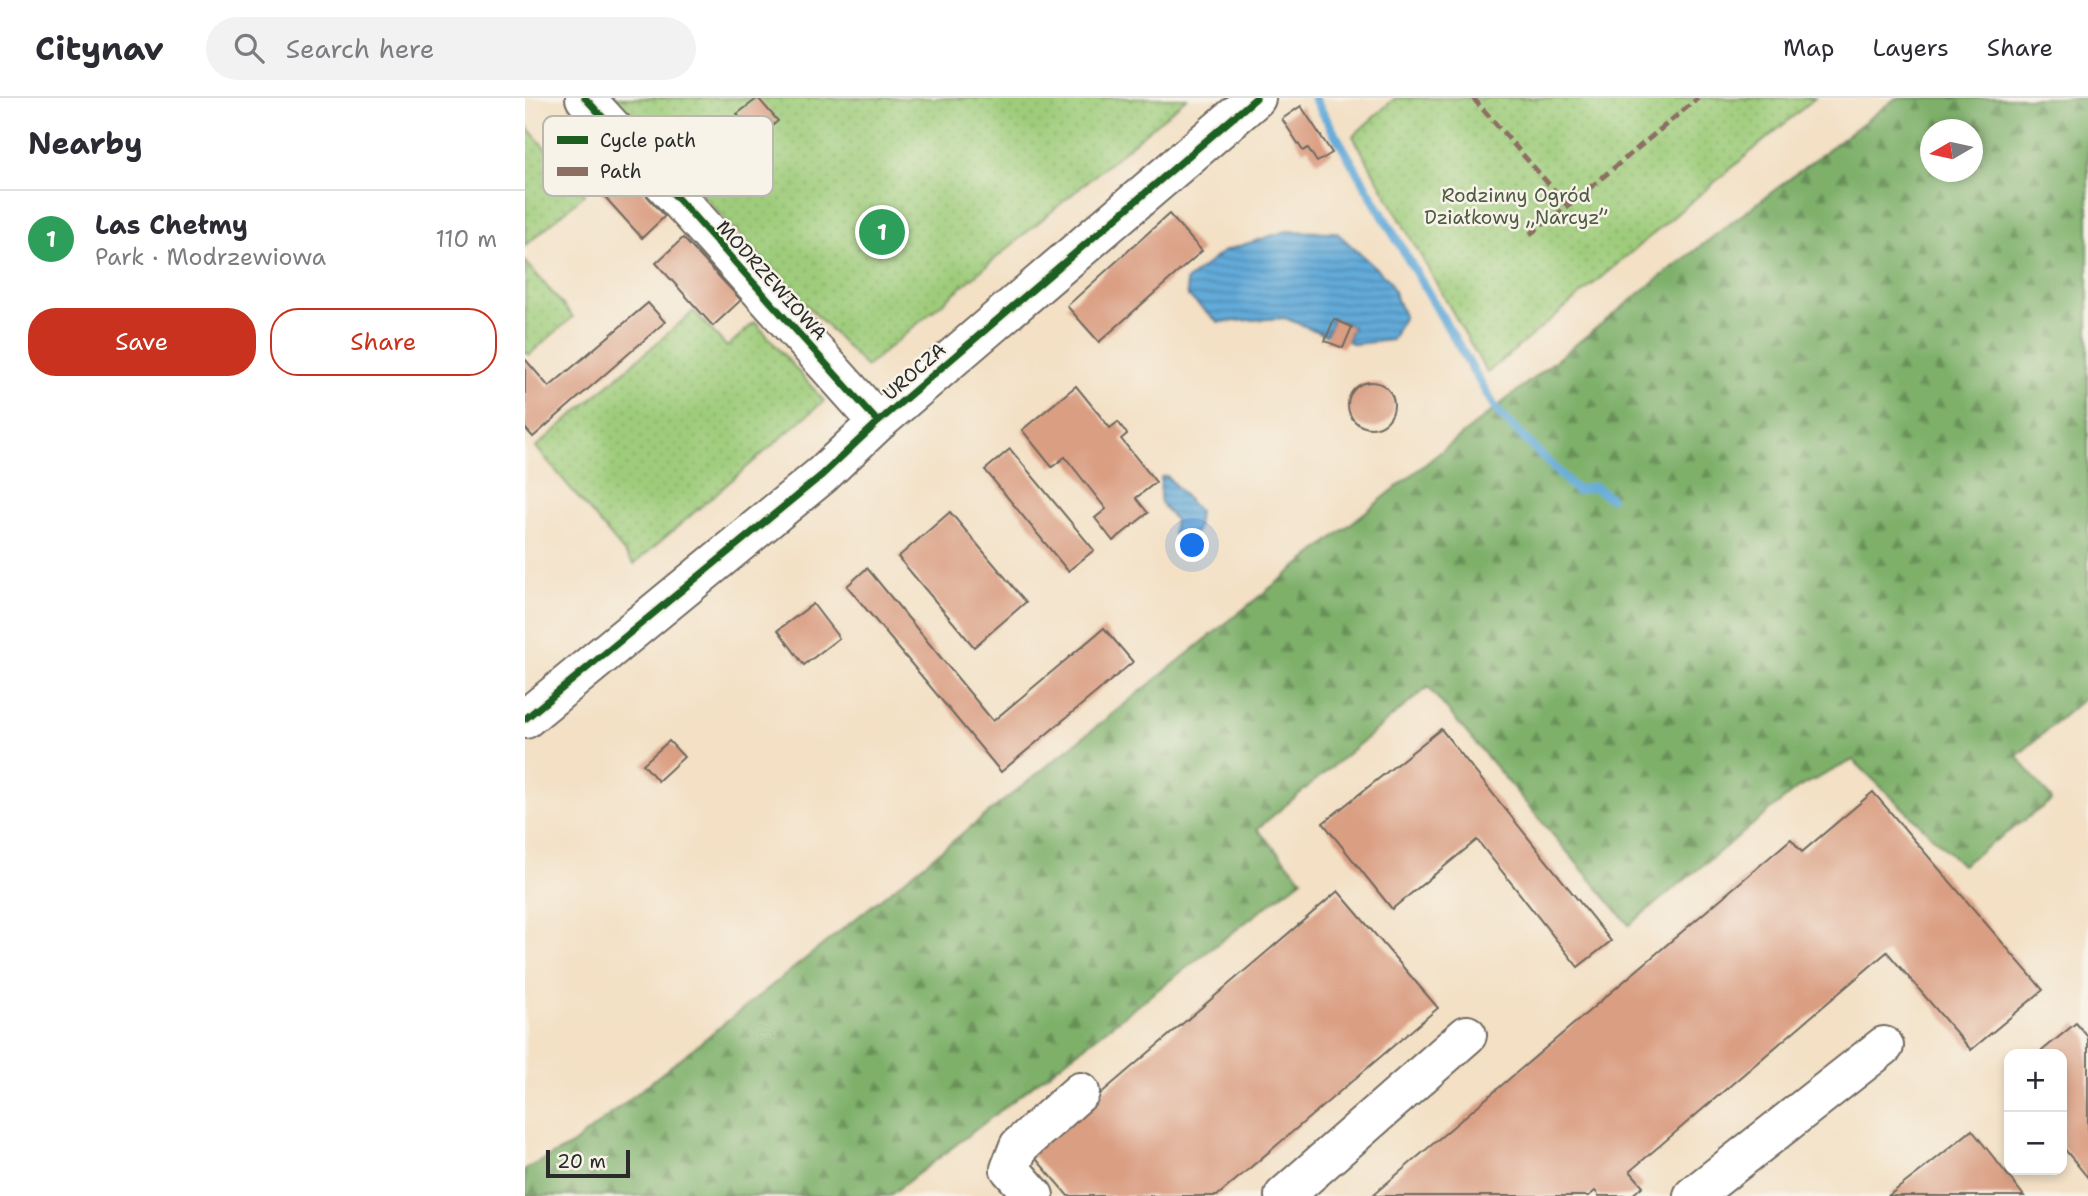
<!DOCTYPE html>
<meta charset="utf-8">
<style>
:root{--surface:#fff;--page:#f2f2f3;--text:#2b2b33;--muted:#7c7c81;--line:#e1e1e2;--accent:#c8321e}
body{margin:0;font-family:"Shantell Sans",sans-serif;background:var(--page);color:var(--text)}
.controls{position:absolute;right:21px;bottom:21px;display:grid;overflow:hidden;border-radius:14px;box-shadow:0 4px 10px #0003}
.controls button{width:63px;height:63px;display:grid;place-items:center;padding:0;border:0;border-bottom:2px solid var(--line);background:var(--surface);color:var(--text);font:35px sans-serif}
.compass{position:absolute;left:1395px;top:21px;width:63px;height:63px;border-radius:50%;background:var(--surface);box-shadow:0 4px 10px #0003;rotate:261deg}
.scale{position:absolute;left:21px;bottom:18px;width:84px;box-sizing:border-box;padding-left:7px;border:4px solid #2b2b2b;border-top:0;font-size:19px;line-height:24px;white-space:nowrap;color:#2b2b2b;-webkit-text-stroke:5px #f7f3e8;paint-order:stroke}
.you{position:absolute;left:668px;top:448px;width:24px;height:24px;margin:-18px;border:5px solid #fff;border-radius:50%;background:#1a73e8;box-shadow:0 0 0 10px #1a73e833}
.badge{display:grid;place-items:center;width:46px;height:46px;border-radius:50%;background:var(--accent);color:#fff;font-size:23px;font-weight:700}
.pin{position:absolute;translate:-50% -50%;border:4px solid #fff;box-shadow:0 2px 7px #0006}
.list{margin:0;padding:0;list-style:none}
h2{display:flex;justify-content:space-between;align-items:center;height:91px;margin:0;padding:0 28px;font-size:30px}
h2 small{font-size:23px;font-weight:400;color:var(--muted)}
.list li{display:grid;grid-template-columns:46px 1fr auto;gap:21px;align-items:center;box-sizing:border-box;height:98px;padding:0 28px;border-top:2px solid var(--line)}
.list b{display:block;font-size:26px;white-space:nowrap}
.list p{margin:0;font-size:23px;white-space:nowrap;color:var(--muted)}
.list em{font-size:23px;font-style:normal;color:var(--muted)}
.actions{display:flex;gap:14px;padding:21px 28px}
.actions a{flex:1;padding:16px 0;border:2px solid var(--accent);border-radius:28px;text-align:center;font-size:24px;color:var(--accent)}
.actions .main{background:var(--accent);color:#fff}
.icon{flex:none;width:38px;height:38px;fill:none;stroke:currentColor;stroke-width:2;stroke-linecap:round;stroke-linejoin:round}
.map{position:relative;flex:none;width:1563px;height:1098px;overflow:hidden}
header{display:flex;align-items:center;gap:42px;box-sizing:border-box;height:98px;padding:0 35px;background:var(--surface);border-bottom:2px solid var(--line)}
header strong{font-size:33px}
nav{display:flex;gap:38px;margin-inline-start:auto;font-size:24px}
.search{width:490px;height:63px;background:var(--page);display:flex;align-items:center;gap:18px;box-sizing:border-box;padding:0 24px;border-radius:38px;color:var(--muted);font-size:26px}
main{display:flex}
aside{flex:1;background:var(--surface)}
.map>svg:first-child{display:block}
.green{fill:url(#green-dots);stroke:#647c52;stroke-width:2}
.forest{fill:url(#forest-firs);stroke:#546e4a;stroke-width:2;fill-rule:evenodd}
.water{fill:url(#water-rules);stroke:#466a82;stroke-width:2}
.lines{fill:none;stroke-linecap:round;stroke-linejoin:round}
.stream{stroke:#62aad9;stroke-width:9}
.building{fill:#da9e82}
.minor-casing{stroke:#716a61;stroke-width:42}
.minor{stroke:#fff;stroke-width:38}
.quiet{stroke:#8d6e63;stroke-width:5;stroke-dasharray:10 5;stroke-linecap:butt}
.cycleway-casing{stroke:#f7f3e8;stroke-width:11}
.cycleway{stroke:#1b5e20;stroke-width:7}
.labels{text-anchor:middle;stroke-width:5;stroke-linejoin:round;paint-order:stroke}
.park-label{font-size:19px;fill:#4e5b43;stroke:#f7f3e8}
.street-label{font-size:19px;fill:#2b2b2b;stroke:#f7f3e8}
.key{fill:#f7f3e8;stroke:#bab7af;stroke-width:2}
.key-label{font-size:19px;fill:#2b2b2b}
</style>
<header>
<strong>Citynav</strong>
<div class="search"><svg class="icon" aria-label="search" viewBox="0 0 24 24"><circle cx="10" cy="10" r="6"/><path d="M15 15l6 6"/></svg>Search here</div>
<nav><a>Map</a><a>Layers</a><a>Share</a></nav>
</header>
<main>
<aside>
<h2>Nearby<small></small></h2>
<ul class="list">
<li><span class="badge" style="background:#2e9e5b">1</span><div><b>Las Chełmy</b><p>Park · Modrzewiowa</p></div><em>110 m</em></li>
</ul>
<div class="actions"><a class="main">Save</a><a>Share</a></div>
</aside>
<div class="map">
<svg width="1563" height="1098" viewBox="0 0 1563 1098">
<defs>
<pattern id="green-dots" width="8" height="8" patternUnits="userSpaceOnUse" patternTransform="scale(1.75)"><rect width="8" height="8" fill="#9ecc7a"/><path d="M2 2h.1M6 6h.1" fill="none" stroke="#88af6a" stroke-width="1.8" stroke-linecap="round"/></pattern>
<pattern id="forest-firs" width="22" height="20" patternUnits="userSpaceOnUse" patternTransform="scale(1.75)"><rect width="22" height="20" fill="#7eb06a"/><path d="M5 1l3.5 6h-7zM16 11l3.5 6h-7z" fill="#678f57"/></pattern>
<pattern id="water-rules" width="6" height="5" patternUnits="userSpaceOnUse" patternTransform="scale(1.75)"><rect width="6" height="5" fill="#62aad9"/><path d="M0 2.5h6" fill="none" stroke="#518bb0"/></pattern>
</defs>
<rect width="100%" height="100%" fill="#f7f3e8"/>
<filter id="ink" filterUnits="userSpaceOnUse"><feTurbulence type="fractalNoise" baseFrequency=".0143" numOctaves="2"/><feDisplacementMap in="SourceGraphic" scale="14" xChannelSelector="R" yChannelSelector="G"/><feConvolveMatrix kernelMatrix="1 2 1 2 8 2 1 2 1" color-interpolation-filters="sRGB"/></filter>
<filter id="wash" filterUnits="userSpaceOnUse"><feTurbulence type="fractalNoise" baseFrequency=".00686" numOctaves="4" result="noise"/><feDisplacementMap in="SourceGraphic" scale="28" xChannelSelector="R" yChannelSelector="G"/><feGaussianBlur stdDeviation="1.57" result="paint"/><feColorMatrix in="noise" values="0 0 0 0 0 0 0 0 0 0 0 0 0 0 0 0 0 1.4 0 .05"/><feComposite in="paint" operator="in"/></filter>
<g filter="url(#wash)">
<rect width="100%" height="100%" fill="#f3e0c5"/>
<g class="green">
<path d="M 84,0 L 662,0 L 341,269 Z"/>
<path d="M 870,0 L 1290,0 L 962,275 L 828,38 Z"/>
<path d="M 0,27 L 60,96 L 0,148 Z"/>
<path d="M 0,163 L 48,219 L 4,257 L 0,253 Z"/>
<path d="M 169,213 L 202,249 L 230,224 L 299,303 L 109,466 L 11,349 Z"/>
</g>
<path class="forest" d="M 1371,0 L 1563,0 L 1563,597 L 1492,658 L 1527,702 L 1437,767 L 1328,662 L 1273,690 L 1104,827 L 903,589 L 732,731 L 777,781 L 364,1098 L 0,1098 L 0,1071 L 47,1047 L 1135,179 ZM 1406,32 L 1448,32 L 1448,74 L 1406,74 Z"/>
<g class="water">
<path d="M 761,133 L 811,134 L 864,182 L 879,218 L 867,242 L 830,246 L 822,243 L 828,229 L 809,221 L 801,237 L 760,220 L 693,224 L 663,198 L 661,183 L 699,153 Z"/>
<path d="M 642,378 L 674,414 L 672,430 L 667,442 L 652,440 L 648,435 L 650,422 C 629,398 636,407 636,379 Z"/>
</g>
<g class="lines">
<path class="stream" d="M 789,0 L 972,313 L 1051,392 L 1070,389 L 1085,400"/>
</g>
<g id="blocks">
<g class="building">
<path d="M 233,0 L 253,23 L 232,41 L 212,16 Z"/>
<path d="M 776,8 L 807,55 L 792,64 L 783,50 L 778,53 L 757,21 Z"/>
<path d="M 47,14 L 140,118 L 117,140 L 23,36 Z"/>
<path d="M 644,116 L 677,153 L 574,244 L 542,208 Z"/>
<path d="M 158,140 L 216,202 L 188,228 L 131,165 Z"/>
<path d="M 123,205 L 140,224 L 8,339 L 0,330 L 0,261 L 24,289 Z"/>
<path d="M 809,221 L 827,229 L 818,250 L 800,243 Z"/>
<circle cx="846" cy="307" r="23"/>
<path d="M 551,288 L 585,330 L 593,324 L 602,336 L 596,341 L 631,384 L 611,400 L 623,415 L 588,443 L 570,420 L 581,411 L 540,359 L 527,369 L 497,332 Z"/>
<path d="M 485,351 L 569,452 L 543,473 L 460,372 Z"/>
<path d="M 425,414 L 501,504 L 449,549 L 373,459 Z"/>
<path d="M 342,470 L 468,623 L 579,530 L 608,564 L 476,674 L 322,488 Z"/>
<path d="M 288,506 L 314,540 L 279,567 L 253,532 Z"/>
<path d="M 916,631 L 1086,843 L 1053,869 L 952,742 L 867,811 L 798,725 Z"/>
<path d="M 144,643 L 159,659 L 133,683 L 118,666 Z"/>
<path d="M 1348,694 L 1518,892 L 1446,952 L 1362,854 L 1105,1073 L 1118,1088 L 1106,1098 L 1074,1098 L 1070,1093 L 1064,1098 L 851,1098 L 849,1096 L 1266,741 L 1277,754 Z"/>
<path d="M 813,793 L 913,910 L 692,1098 L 543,1098 L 506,1055 Z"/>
<path d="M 1551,925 L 1563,939 L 1563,1080 L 1537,1048 L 1537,956 L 1513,956 Z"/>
<path d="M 1447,1032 L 1499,1098 L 1363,1098 L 1402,1068 Z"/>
</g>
</g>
</g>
<g filter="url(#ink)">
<use href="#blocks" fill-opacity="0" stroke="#716a61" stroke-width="2"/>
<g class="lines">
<defs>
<g id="minor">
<path d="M 60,0 L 166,115 L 353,324"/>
<path d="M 0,621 L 297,377 L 353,324 L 731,0"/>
<path d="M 509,1098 L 485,1071 L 494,1048 L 555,994"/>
<path d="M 759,1098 L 942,937"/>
<path d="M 1168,1098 L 1359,948"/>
</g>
</defs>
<use href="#minor" class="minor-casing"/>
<use href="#minor" class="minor"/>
<g class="quiet">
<path d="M 948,0 L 1043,108"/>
<path d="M 1005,136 L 1043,108 L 1173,0"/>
</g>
<defs>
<g id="cycleway">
<path d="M 60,0 L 166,115 L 353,324"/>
<path d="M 0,621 L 297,377 L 353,324 L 731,0"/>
</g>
</defs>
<use href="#cycleway" class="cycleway-casing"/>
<use href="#cycleway" class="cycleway"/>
</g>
</g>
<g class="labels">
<g class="park-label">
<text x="991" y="104">Rodzinny Ogród<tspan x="991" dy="22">Działkowy „Narcyz”</tspan></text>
</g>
<g class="street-label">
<text transform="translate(247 182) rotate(48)" y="7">MODRZEWIOWA</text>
<text transform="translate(389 273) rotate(-41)" y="7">UROCZA</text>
</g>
</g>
<rect x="18" y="18" width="230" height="80" rx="10" class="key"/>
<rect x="32" y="38" width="31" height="8" fill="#1b5e20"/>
<rect x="32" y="69" width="31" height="9" fill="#8d6e63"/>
<g class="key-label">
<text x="75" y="49">Cycle path</text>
<text x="75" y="80">Path</text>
</g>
</svg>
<div class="controls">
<button>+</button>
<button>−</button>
</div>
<svg class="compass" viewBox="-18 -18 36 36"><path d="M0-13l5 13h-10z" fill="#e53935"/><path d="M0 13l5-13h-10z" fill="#7c7c81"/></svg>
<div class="scale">20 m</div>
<div class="you"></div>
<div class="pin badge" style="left:357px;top:134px;background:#2e9e5b">1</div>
</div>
</main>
